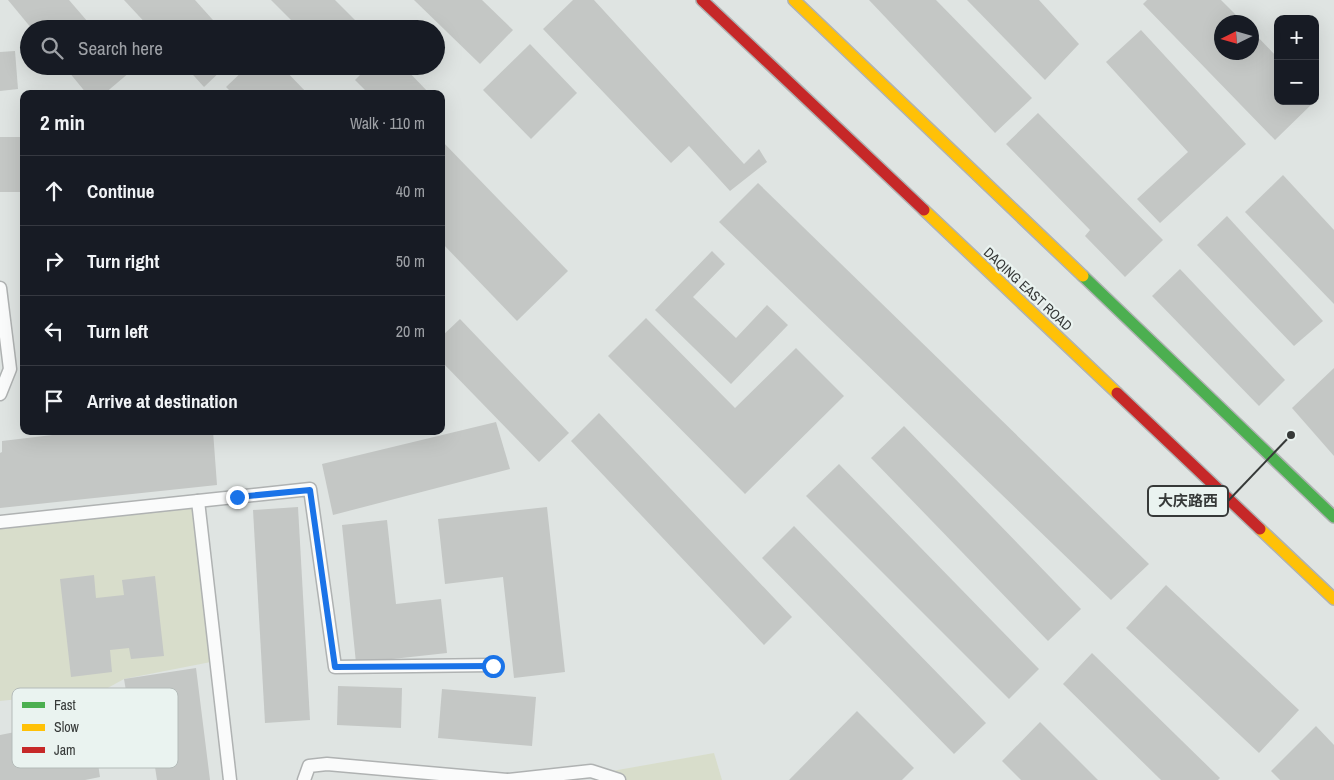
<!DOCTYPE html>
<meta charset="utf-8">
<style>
:root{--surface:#171b24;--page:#242831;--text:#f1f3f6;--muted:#9ea1a6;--line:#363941}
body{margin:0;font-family:"Archivo Narrow","Noto Sans SC",sans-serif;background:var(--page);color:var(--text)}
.controls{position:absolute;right:15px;top:15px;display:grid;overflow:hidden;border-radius:10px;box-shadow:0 5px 20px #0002}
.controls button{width:45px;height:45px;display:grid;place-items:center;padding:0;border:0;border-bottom:1px solid var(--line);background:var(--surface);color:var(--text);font:25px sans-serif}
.compass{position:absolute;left:1214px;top:15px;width:45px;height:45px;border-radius:50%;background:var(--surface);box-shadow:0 5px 20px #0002;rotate:265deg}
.stop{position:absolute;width:15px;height:15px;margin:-11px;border:4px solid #1a73e8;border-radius:50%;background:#fff}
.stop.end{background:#1a73e8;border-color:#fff;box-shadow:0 1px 5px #0008}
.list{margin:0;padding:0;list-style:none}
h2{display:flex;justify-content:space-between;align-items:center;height:65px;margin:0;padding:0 20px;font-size:21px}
h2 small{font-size:16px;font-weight:400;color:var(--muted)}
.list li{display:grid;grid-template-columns:32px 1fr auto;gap:15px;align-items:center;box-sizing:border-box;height:70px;padding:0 20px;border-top:1px solid var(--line)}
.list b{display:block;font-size:19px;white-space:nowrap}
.list em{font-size:16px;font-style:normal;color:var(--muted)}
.icon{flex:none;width:28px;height:28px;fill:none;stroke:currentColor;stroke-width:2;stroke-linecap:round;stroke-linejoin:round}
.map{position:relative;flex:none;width:1334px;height:780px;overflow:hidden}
.search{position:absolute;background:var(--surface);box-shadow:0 5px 20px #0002;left:20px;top:20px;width:425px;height:55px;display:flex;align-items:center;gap:12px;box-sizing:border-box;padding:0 18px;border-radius:28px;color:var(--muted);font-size:19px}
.panel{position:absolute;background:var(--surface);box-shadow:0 5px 20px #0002;left:20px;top:90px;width:425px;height:345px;border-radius:10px}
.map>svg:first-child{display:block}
.green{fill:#d8ddcb}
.building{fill:#c4c7c5}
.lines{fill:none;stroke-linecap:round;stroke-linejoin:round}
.lane-casing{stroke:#afb2b2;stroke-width:15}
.fast-casing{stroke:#afb2b2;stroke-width:14}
.slow-casing{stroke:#afb2b2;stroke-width:14}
.jam-casing{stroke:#afb2b2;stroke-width:14}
.lane{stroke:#fafbfb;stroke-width:12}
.fast{stroke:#4caf50;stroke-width:11}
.slow{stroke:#ffc107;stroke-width:11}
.jam{stroke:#c62828;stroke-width:11}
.route{stroke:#1a73e8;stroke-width:6}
.labels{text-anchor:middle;stroke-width:4.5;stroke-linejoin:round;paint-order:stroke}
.street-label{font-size:14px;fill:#363938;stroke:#eaf3f0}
.key{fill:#eaf3f0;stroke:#b4bbb9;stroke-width:1}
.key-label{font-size:14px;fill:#363938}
.leader{fill:none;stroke:#363938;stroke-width:2}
.callout-dot{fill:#363938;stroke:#eaf3f0;stroke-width:2}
.callout{fill:#eaf3f0;stroke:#363938;stroke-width:2}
.callout-label{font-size:15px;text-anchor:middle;font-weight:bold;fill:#363938}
</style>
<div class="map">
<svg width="1334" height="780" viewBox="0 0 1334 780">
<rect width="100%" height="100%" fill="#dfe4e2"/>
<g class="green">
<path d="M 198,501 L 216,661 L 124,679 L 104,690 L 0,701 L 0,522 Z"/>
<path d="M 714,753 L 722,780 L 619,780 L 612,771 Z"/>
</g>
<g class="building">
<path d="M 8,0 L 69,0 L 94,29 L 32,29 Z"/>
<path d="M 124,0 L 195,0 L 221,29 L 151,29 Z"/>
<path d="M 271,0 L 335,0 L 364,29 L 300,29 Z"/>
<path d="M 414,0 L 482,0 L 513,30 L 480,64 Z"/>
<path d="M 573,0 L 594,0 L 744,164 L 759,149 L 767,162 L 730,191 L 689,146 L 671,163 L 543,29 Z"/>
<path d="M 869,0 L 936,0 L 1032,98 L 995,133 Z"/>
<path d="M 967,0 L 1039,0 L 1079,44 L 1045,80 Z"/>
<path d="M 1147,0 L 1221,0 L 1243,22 L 1222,22 L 1222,52 L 1252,52 L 1252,31 L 1278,58 L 1278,101 L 1315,101 L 1275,140 L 1143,4 Z"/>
<path d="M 1141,30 L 1246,144 L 1160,223 L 1137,199 L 1188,152 L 1106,62 Z"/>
<path d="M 530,44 L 577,93 L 531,139 L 483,90 Z"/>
<path d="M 15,51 L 18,89 L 0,91 L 0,52 Z"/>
<path d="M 64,66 L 125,66 L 130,72 L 104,94 L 87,94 Z"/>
<path d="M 185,66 L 226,66 L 204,87 Z"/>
<path d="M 248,66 L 281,66 L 308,94 L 233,94 L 226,87 Z"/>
<path d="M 369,66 L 403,66 L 430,94 L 369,94 L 355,80 Z"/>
<path d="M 1038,113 L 1163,240 L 1125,277 L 1085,236 L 1090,230 L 1006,144 Z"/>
<rect x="0" y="137" width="24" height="55"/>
<path d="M 441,140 L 568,271 L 517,321 L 441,242 Z"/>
<path d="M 1283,175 L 1334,230 L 1334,304 L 1245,212 Z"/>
<path d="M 758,183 L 1149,564 L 1111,600 L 719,222 Z"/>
<path d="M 1227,216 L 1323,321 L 1294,346 L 1197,245 Z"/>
<path d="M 712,251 L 725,264 L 693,297 L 736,338 L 767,305 L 788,325 L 731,384 L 655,310 Z"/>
<path d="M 1180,269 L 1285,380 L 1259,406 L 1152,296 Z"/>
<path d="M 646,318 L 735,408 L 796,348 L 844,396 L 745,494 L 608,356 Z"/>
<path d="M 460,319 L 569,433 L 539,462 L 441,361 L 441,337 Z"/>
<path d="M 1334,368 L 1334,456 L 1292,408 Z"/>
<path d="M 599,413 L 792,617 L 764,645 L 571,441 Z"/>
<path d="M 496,422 L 510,469 L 333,515 L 322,464 Z"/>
<path d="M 904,426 L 1081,609 L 1048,641 L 871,458 Z"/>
<path d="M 86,431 L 213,431 L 217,485 L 0,508 L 0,453 L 2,452 L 2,441 Z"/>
<path d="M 839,464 L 1039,669 L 1009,699 L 806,496 Z"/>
<path d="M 298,507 L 310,720 L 265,723 L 253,510 Z"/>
<path d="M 547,507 L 565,672 L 514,678 L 503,577 L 445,584 L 438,519 Z"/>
<path d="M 387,520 L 396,604 L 441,599 L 447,653 L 356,663 L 342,525 Z"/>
<path d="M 794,526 L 986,723 L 954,754 L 762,558 Z"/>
<path d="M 94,575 L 96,598 L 124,595 L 122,580 L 155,576 L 164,656 L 131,659 L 129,648 L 110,650 L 112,672 L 71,677 L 60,579 Z"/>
<path d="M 1166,585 L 1299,710 L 1259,753 L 1126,628 Z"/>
<path d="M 1092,653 L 1220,778 L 1218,780 L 1161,780 L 1063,684 Z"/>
<path d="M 196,668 L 210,780 L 157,780 L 155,767 L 139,768 L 124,679 Z"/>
<path d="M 338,686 L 402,688 L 401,728 L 337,725 Z"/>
<path d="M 442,689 L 536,697 L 532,746 L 438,738 Z"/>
<path d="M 857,711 L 914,768 L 902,780 L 789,780 Z"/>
<path d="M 91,717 L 100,777 L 85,780 L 0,780 L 0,735 Z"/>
<path d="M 1040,722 L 1098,780 L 1021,780 L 1002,761 Z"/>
<path d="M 1316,726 L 1334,745 L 1334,780 L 1280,780 L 1271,771 Z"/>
</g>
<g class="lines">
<defs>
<g id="lane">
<path d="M 0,288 L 10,369 L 0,394"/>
<path d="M 198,501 L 230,780"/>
<path d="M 0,522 L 310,489 L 335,667 L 493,665"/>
<path d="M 304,780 L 309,766 L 327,764 L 507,780"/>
<path d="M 508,780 L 591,771 L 619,780"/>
</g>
<path id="fast" d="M 1083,276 L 1334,517"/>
<g id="slow">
<path d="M 794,0 L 1083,276"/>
<path d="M 924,210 L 1117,393"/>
<path d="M 1260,529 L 1334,599"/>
</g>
<g id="jam">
<path d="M 702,0 L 924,210"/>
<path d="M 1117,393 L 1260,529"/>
</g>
</defs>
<use href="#lane" class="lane-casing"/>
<use href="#fast" class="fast-casing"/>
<use href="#slow" class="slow-casing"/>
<use href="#jam" class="jam-casing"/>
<use href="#lane" class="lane"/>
<use href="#fast" class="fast"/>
<use href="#slow" class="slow"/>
<use href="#jam" class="jam"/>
</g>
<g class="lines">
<path class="route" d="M 237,497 L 310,490 L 335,667 L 493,666"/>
</g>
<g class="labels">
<g class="street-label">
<text transform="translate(1028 289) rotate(43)" y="5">DAQING EAST ROAD</text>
</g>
</g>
<rect x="12" y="688" width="166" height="80" rx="8" class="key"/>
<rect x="22" y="702" width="23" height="6" fill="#4caf50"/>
<rect x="22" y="724" width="23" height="7" fill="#ffc107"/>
<rect x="22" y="747" width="23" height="6" fill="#c62828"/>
<g class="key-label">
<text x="54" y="710">Fast</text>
<text x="54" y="732">Slow</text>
<text x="54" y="755">Jam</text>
</g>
<path class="leader" d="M1291 435L1228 501"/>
<circle class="callout-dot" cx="1291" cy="435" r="5"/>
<rect class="callout" x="1148" y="486" width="80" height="30" rx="5"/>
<g class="callout-label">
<text x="1188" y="506">大庆路西</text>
</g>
</svg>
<div class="controls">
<button>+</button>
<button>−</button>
</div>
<svg class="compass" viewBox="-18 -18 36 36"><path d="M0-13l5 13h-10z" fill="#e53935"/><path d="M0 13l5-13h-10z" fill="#9ea1a6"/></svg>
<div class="stop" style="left:493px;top:666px"></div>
<div class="stop end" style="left:237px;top:497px"></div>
<div class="search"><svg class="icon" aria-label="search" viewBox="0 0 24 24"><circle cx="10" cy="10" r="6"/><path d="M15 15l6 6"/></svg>Search here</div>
<section class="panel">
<h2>2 min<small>Walk · 110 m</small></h2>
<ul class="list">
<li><svg class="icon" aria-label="ahead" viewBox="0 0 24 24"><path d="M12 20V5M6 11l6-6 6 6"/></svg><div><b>Continue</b></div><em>40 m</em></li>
<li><svg class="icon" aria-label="right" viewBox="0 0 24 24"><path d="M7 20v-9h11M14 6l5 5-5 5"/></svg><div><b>Turn right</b></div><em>50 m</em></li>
<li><svg class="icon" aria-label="left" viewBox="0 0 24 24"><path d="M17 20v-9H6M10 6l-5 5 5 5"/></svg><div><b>Turn left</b></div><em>20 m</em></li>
<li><svg class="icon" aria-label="arrive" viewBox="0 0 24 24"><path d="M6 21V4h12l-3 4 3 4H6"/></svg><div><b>Arrive at destination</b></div></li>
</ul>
</section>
</div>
